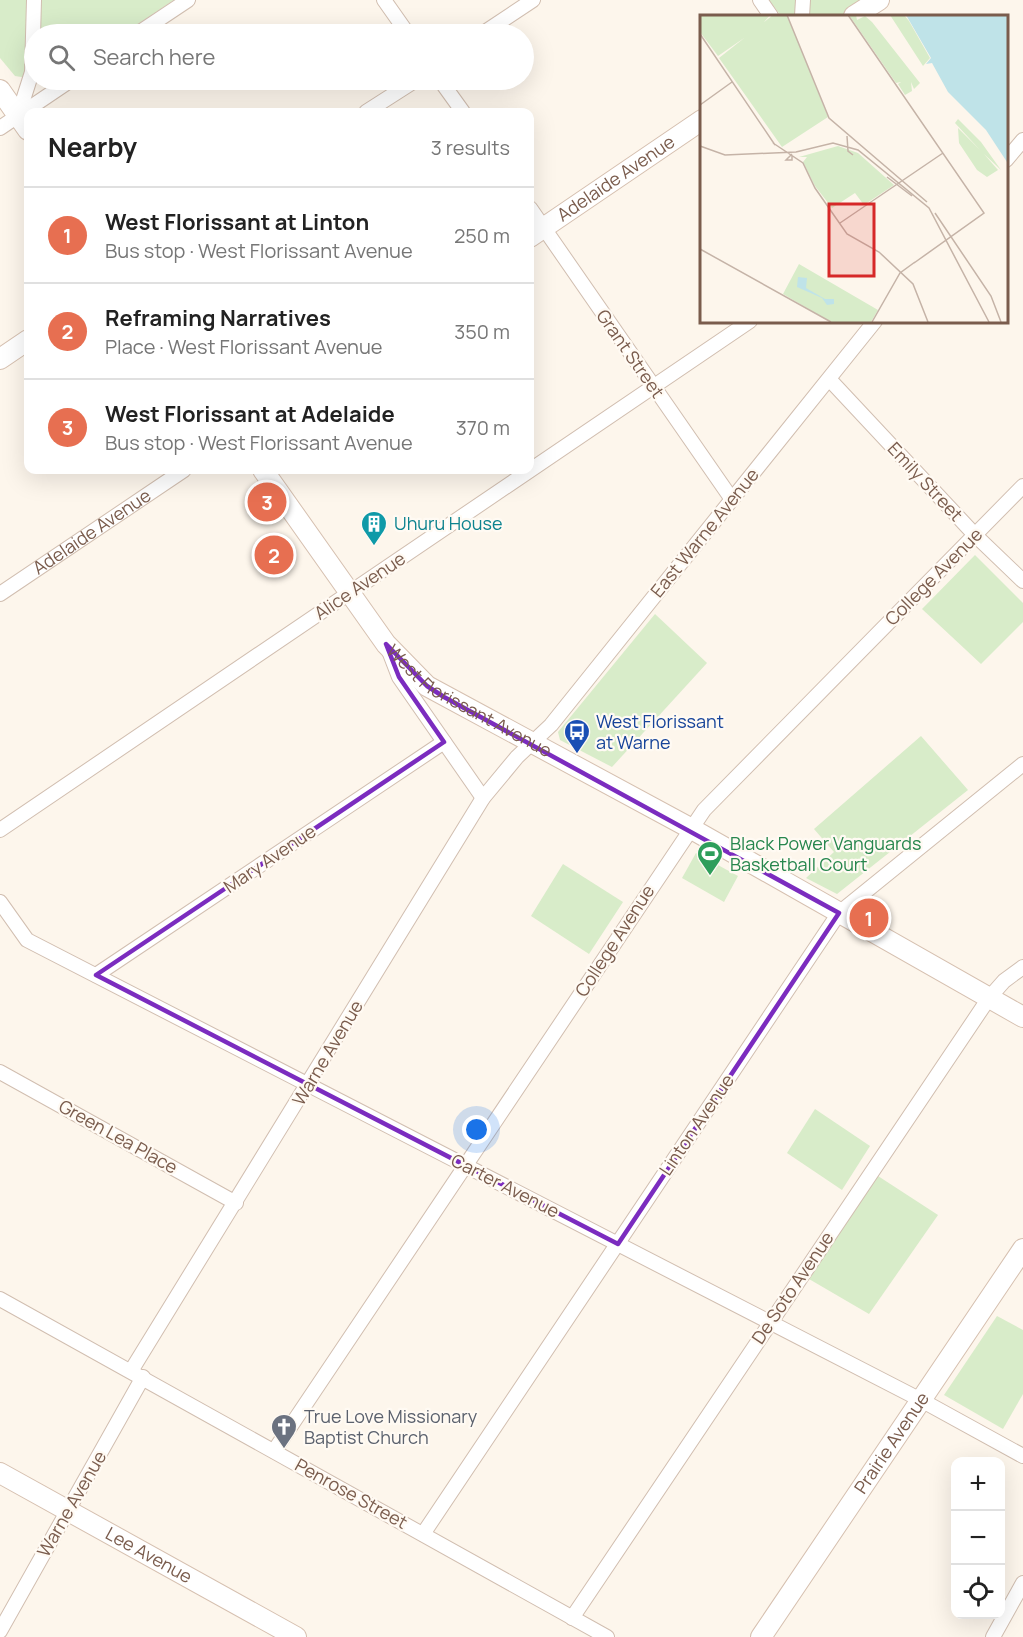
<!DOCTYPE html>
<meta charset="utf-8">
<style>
:root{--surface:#fff;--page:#f2f2f2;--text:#222;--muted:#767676;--line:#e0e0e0;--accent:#e76f51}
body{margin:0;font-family:Manrope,sans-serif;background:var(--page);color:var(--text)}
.controls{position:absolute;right:18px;bottom:18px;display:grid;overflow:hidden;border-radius:12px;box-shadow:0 6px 24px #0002}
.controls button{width:54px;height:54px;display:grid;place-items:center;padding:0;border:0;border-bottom:2px solid var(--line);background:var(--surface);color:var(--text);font:30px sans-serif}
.you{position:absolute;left:477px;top:1130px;width:21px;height:21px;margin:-15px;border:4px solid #fff;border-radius:50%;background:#1a73e8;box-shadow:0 0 0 9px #1a73e833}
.badge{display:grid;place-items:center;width:39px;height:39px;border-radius:50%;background:var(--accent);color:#fff;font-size:20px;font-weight:700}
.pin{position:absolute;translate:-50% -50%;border:3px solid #fff;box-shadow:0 2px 6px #0006}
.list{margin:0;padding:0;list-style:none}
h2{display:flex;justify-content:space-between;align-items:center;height:78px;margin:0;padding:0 24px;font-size:26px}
h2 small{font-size:20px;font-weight:400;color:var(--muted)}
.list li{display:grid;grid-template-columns:39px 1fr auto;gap:18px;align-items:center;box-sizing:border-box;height:96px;padding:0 24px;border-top:2px solid var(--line)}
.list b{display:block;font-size:22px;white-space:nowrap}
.list p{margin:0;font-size:20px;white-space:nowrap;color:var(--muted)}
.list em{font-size:20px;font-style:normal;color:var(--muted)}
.icon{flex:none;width:33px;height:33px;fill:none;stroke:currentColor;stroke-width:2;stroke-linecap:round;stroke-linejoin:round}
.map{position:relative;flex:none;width:1023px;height:1637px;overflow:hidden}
.search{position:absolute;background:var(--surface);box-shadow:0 6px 24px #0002;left:24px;top:24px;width:510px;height:66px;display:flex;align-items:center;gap:15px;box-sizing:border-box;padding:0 21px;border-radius:33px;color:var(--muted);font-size:22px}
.panel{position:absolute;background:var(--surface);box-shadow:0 6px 24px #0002;left:24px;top:108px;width:510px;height:366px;border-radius:12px}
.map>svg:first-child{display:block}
.green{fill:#d8ecc9}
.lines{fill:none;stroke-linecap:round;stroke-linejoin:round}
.street-casing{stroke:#d1beb0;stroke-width:16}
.secondary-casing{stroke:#d6c0b0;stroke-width:22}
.street{stroke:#fff;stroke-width:14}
.secondary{stroke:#fff;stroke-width:20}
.marked{fill:none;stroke:#7b2cbf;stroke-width:4.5;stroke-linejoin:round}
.labels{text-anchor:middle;stroke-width:4.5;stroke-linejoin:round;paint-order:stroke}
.street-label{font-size:18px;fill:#7a5c4d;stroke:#fffaf3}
.culture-label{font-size:18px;fill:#0d838f;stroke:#fffaf3;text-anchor:start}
.transit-label{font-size:18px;fill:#164399;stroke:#fffaf3;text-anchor:start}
.leisure-label{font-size:18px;fill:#27864d;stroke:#fffaf3;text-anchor:start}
.worship-label{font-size:18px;fill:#5b616d;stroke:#fffaf3;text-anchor:start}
.inset-road{fill:none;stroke:#c5b3a7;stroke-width:1.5}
.view{fill:#d62828;fill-opacity:0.15;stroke:#d62828;stroke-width:3}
.inset-edge{fill:none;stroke:#7a5c4d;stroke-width:3}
</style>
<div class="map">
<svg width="1023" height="1637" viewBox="0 0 1023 1637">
<rect width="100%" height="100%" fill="#fdf6ec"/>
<g class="green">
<path d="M 0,0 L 174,0 L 123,34 L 34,34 L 34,79 L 15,76 L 0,58 Z"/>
<path d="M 769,0 L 866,0 L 842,16 L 781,16 Z"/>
<path d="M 975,555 L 1023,603 L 1023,622 L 981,664 L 922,609 Z"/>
<path d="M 655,614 L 707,663 L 612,767 L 560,740 L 558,732 Z"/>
<path d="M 921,736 L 968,790 L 837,894 L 806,878 L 834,852 L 814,829 Z"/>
<path d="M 696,853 L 738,876 L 724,902 L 682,878 Z"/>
<path d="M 563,864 L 623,902 L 589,954 L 531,916 Z"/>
<path d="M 815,1109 L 870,1146 L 842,1190 L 787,1153 Z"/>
<path d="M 878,1176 L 938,1215 L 869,1314 L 809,1279 Z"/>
<path d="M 997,1316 L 1023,1330 L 1023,1394 L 1003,1429 L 944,1395 Z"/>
</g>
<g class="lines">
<defs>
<g id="street">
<path d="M 384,0 L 408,34"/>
<path d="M 760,0 L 771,16"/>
<path d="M 802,16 L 803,0"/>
<path d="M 137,34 L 188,0"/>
<path d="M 482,34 L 533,0"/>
<path d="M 440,80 L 463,112"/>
<path d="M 366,112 L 416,80"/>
<path d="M 18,116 L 32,72 L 34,0"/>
<path d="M 0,128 L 71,80"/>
<path d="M 1006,160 L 1023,140"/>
<path d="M 530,208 L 731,498"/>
<path d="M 830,380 L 975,535 L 1023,581"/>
<path id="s1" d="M 0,594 L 184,470"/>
<path d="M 389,651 L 399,677 L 483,798"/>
<path d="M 0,830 L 750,321"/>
<path d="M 0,902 L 27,940 L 921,1400 L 1023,1456"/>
<path d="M 96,975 L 444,742"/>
<path d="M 0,1072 L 236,1203"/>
<path d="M 0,1299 L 607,1637"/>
<path d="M 131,1371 L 483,798 L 517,757 L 551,725 L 875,321"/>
<path d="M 274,1451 L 704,810 L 1023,486"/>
<path d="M 423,1534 L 839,913 L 1023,764"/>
<path d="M 572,1618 L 989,998 L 1004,981 L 1023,967"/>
<path d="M 0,1631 L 143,1377"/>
<path d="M 993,1637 L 1023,1583"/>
</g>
<g id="secondary">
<path d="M 854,16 L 879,0"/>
<path d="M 0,90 L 28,130"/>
<path id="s2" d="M 530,237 L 702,120"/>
<path d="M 0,359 L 28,340"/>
<path id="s3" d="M 263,470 L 386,644 L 427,686 L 690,828 L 1023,1017"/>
<path id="s4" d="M 0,1473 L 296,1637"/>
<path id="s5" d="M 761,1637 L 1023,1249"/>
</g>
</defs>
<use href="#street" class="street-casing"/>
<use href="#secondary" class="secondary-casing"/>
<use href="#street" class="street"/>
<use href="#secondary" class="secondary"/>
</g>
<path class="marked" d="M 386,644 L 427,686 L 444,697 L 839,913 L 618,1244 L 96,975 L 444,742 L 399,677 Z"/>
<defs>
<symbol id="building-pin" viewBox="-11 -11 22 30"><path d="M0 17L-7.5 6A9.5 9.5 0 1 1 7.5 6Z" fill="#0f9aa8" stroke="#fffaf3"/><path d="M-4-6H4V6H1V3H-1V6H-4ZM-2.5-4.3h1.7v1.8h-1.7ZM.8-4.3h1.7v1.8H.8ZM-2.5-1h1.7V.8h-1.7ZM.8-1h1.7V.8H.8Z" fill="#fff"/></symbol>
<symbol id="bus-pin" viewBox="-11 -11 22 30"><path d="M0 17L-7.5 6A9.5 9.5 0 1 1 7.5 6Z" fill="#1a4fb4" stroke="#fffaf3"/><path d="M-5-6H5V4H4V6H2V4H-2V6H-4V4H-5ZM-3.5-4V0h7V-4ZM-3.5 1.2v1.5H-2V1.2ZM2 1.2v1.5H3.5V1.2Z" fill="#fff"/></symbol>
<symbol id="stadium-pin" viewBox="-11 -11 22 30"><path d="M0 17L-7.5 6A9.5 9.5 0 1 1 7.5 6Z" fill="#2e9e5b" stroke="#fffaf3"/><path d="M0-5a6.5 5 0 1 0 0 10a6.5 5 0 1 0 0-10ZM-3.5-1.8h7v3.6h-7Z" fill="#fff"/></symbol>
<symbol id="church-pin" viewBox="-11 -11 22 30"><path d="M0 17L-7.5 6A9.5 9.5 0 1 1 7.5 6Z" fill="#6b7280" stroke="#fffaf3"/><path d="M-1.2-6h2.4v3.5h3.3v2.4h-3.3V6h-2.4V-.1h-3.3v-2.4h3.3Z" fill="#fff"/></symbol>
</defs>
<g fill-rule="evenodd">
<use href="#building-pin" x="359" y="509" width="30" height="40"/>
<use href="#bus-pin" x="562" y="717" width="30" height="40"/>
<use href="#stadium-pin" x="695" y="839" width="30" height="40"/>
<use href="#church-pin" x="269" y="1412" width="30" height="40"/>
</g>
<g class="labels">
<g class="street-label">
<text dy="6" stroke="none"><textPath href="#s2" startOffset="104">Adelaide Avenue</textPath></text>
<text transform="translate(630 354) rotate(55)" y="6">Grant Street</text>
<text transform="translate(925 482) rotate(47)" y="6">Emily Street</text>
<text dy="6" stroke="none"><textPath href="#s1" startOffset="111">Adelaide Avenue</textPath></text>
<text transform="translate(705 533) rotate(-51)" y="6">East Warne Avenue</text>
<text transform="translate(934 577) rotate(-45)" y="6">College Avenue</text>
<text transform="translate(360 586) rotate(-34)" y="6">Alice Avenue</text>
<text dy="6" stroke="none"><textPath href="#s3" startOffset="315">West Florissant Avenue</textPath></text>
<text transform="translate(270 859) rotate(-34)" y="6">Mary Avenue</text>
<text transform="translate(615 941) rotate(-57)" y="6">College Avenue</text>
<text transform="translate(328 1053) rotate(-59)" y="6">Warne Avenue</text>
<text transform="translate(697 1125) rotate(-56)" y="6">Linton Avenue</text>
<text transform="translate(118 1137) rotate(29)" y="6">Green Lea Place</text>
<text transform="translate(505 1186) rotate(27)" y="6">Carter Avenue</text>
<text transform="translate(793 1288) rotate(-56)" y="6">De Soto Avenue</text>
<text dy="6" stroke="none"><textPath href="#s5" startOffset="234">Prairie Avenue</textPath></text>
<text transform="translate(351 1494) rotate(29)" y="6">Penrose Street</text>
<text transform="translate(72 1504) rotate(-60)" y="6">Warne Avenue</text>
<text dy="6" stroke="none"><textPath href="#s4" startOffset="170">Lee Avenue</textPath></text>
</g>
<g class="culture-label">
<text x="394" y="530">Uhuru House</text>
</g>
<g class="transit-label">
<text x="596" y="728">West Florissant<tspan x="596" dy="21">at Warne</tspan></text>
</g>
<g class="leisure-label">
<text x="730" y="850">Black Power Vanguards<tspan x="730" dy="21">Basketball Court</tspan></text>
</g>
<g class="worship-label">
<text x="304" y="1423">True Love Missionary<tspan x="304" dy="21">Baptist Church</tspan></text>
</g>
</g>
<g transform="translate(700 15)">
<rect width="308" height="308" fill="#fdf6ec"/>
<path d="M 0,0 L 70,0 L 60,12 L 18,41 L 0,17 ZM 73,0 L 87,0 L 128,102 L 82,132 L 19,43 ZM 149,0 L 156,0 L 157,5 L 165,1 L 172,7 L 220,68 L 214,74 L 211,67 L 212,76 L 205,80 L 198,69 L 201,67 L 196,68 ZM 190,0 L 204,0 L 209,6 L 230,43 L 223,51 ZM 258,104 L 281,127 L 301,155 L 284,139 L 298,155 L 287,162 L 277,155 L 259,128 L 258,113 L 280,135 L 255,108 ZM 138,131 L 158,138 L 194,170 L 164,190 L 155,178 L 132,193 L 115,171 L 103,147 L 107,142 L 99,142 ZM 99,249 L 178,295 L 171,307 L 131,307 L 83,279 Z" fill="#d8ecc9"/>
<path d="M 206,0 L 307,0 L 307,147 L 286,115 L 248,77 L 232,48 L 226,49 L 231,43 ZM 98,262 L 107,263 L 106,273 L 125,284 L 134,284 L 134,289 L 127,290 L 122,283 L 97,272 Z" fill="#bfe3e8"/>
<path class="inset-road" d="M 87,0 L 129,103 L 227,187M 148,0 L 284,198 L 214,248M 0,19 L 75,130M 0,90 L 32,67M 147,121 L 148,136 L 153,140M 73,128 L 103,148 L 115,173 L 147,219 L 179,237 L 213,269 L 228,307M 0,131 L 25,140 L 96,137 L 133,128 L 158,135 L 229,193 L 289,307M 92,139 L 86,145 L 92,145 L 92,141M 187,162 L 212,181M 235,198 L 291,281 L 301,307M 140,208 L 243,138M 0,234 L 131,307M 172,307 L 200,258 L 215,247"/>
<path class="view" d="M 129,189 L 174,189 L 174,261 L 129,261 Z"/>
<rect width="308" height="308" class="inset-edge"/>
</g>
</svg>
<div class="controls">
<button>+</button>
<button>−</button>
<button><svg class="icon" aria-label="locate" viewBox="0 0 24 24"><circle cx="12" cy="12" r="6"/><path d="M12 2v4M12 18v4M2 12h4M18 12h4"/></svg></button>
</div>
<div class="you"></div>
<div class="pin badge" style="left:869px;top:918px">1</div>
<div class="pin badge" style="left:274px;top:555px">2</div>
<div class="pin badge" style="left:267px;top:502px">3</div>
<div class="search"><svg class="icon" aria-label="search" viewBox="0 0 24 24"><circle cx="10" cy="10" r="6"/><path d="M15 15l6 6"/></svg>Search here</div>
<section class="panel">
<h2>Nearby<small>3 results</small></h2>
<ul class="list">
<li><span class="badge">1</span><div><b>West Florissant at Linton</b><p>Bus stop · West Florissant Avenue</p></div><em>250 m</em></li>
<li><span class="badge">2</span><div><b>Reframing Narratives</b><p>Place · West Florissant Avenue</p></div><em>350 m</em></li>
<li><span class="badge">3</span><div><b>West Florissant at Adelaide</b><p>Bus stop · West Florissant Avenue</p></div><em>370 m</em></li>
</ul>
</section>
</div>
